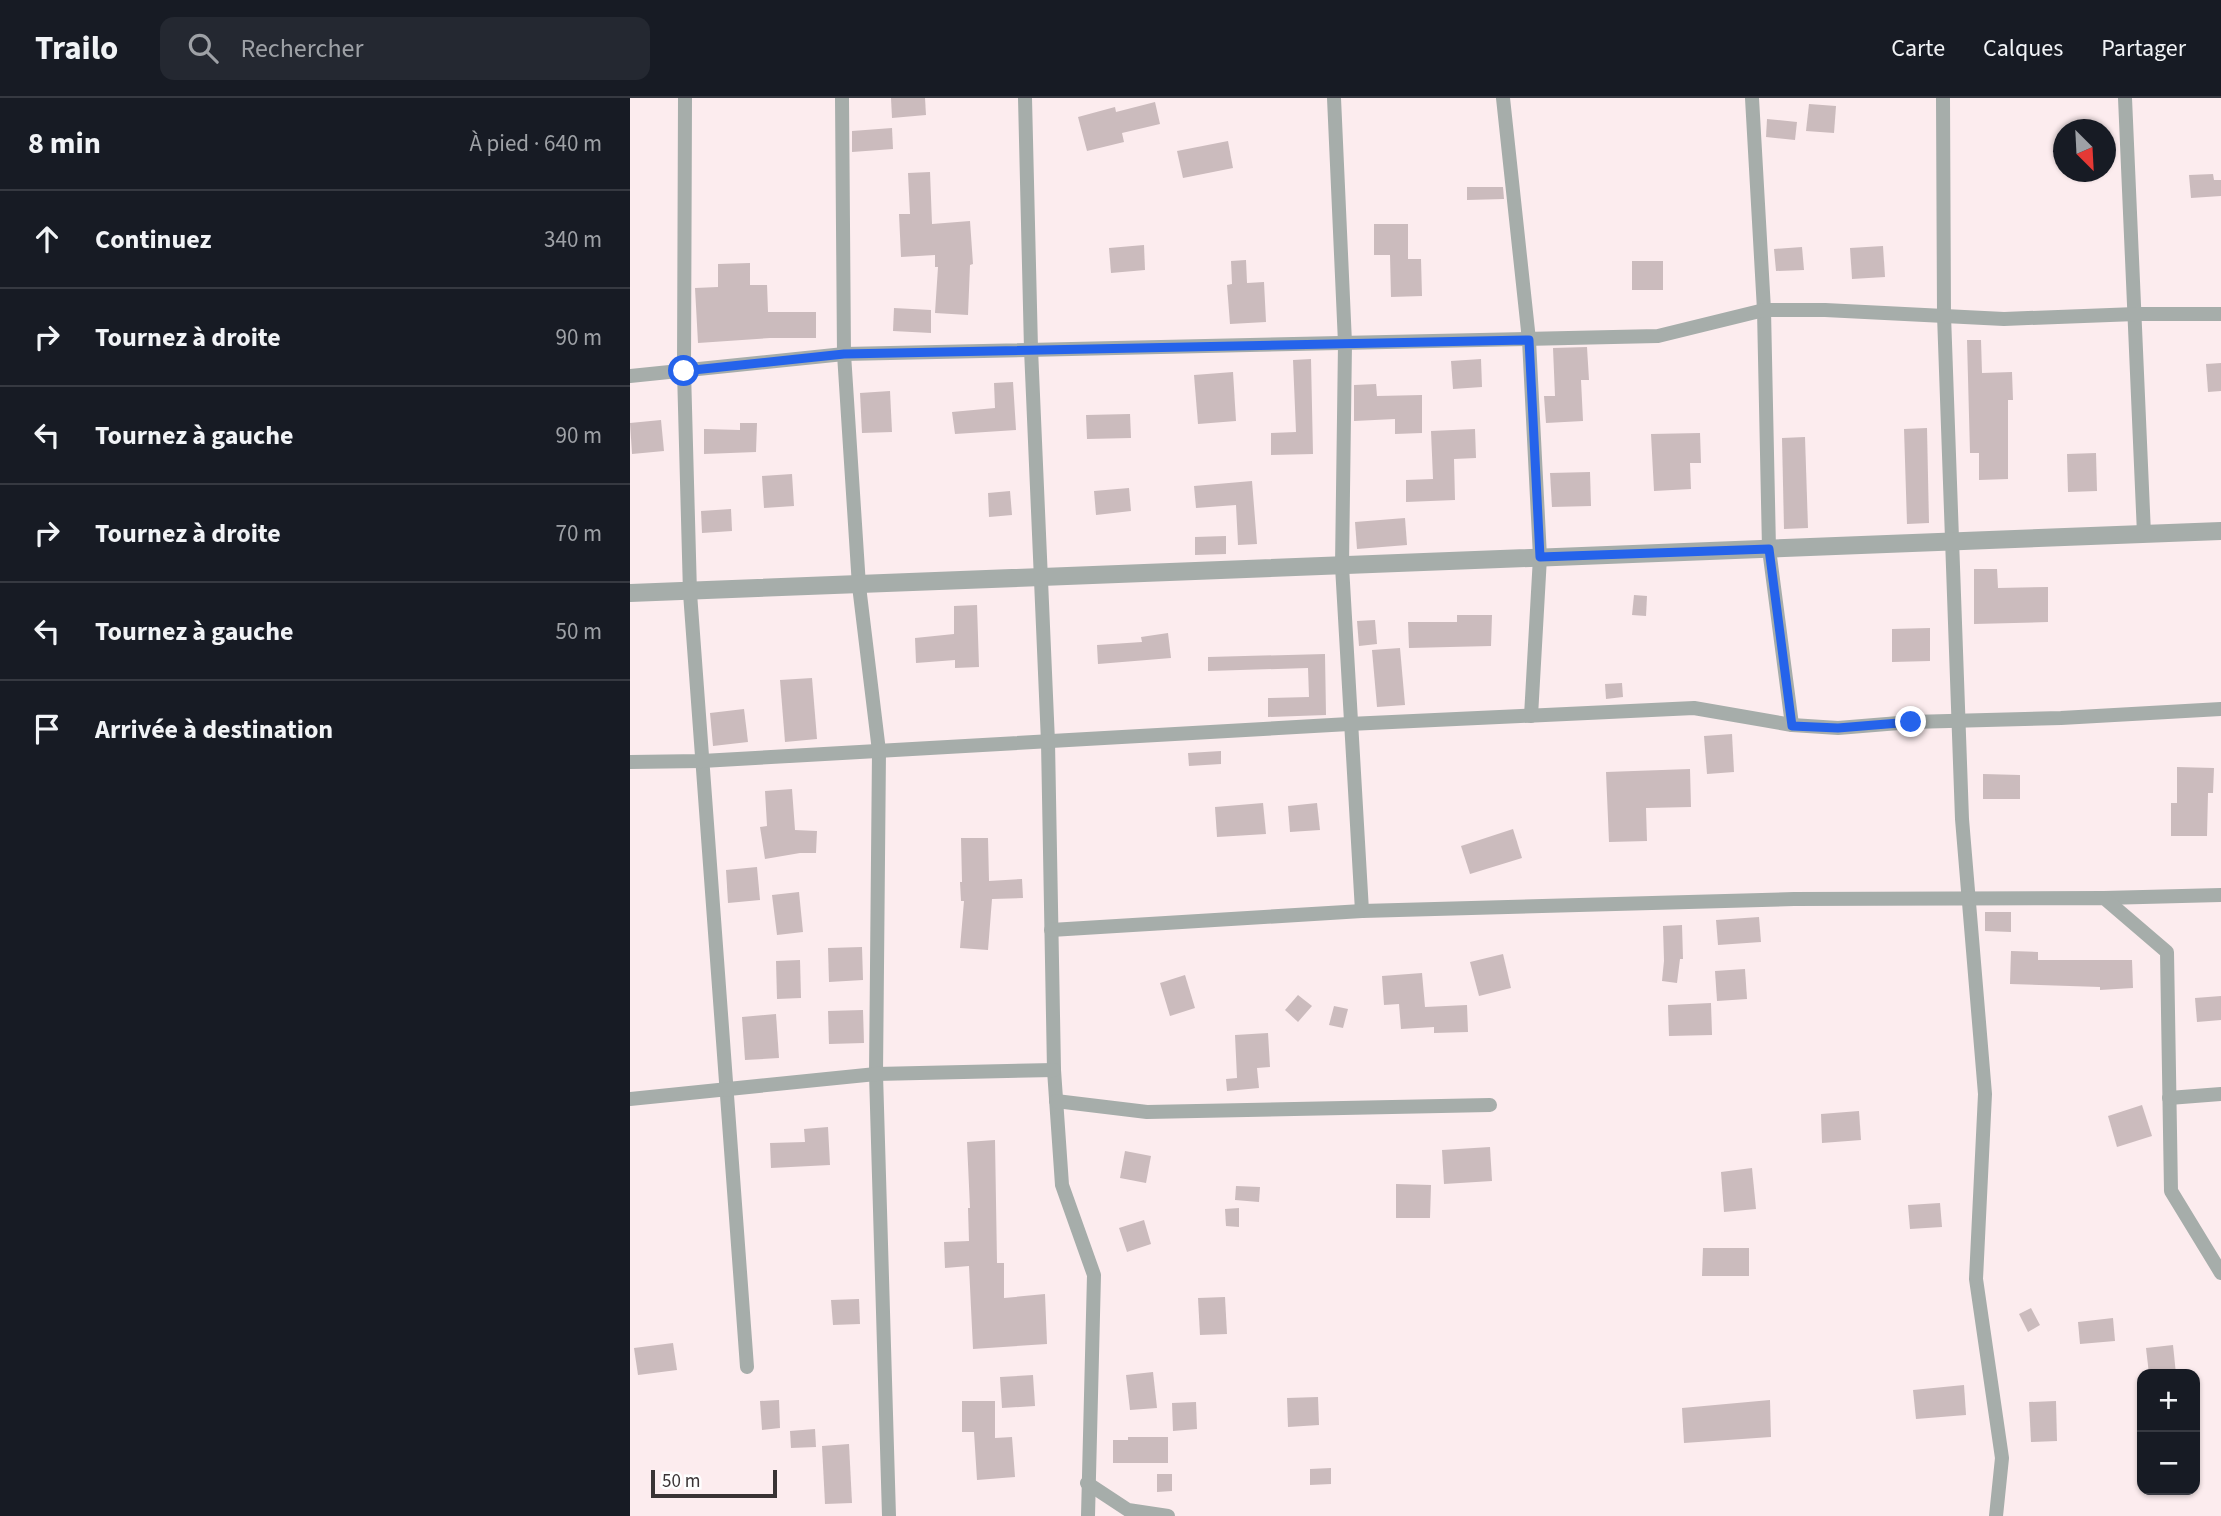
<!DOCTYPE html>
<html lang="fr">
<meta charset="utf-8">
<style>
:root{--surface:#171b24;--page:#242831;--text:#f1f3f6;--muted:#9ea1a6;--line:#363941}
body{margin:0;font-family:"Source Sans 3",sans-serif;background:var(--page);color:var(--text)}
.controls{position:absolute;right:21px;bottom:21px;display:grid;overflow:hidden;border-radius:14px;box-shadow:0 2px 5px #0004}
.controls button{width:63px;height:63px;display:grid;place-items:center;padding:0;border:0;border-bottom:2px solid var(--line);background:var(--surface);color:var(--text);font:35px sans-serif}
.compass{position:absolute;left:1423px;top:21px;width:63px;height:63px;border-radius:50%;background:var(--surface);box-shadow:0 2px 5px #0004;rotate:156deg}
.scale{position:absolute;left:21px;bottom:18px;width:126px;box-sizing:border-box;padding-left:7px;border:4px solid #393334;border-top:0;font-size:19px;line-height:24px;white-space:nowrap;color:#393334;-webkit-text-stroke:5px #fefefe;paint-order:stroke}
.stop{position:absolute;width:21px;height:21px;margin:-16px;border:5px solid #2563eb;border-radius:50%;background:#fff}
.stop.end{background:#2563eb;border-color:#fff;box-shadow:0 2px 7px #0008}
.list{margin:0;padding:0;list-style:none}
h2{display:flex;justify-content:space-between;align-items:center;height:91px;margin:0;padding:0 28px;font-size:30px}
h2 small{font-size:23px;font-weight:400;color:var(--muted)}
.list li{display:grid;grid-template-columns:46px 1fr auto;gap:21px;align-items:center;box-sizing:border-box;height:98px;padding:0 28px;border-top:2px solid var(--line)}
.list b{display:block;font-size:26px;white-space:nowrap}
.list em{font-size:23px;font-style:normal;color:var(--muted)}
.icon{flex:none;width:38px;height:38px;fill:none;stroke:currentColor;stroke-width:2;stroke-linecap:round;stroke-linejoin:round}
.map{position:relative;flex:none;width:1591px;height:1418px;overflow:hidden}
header{display:flex;align-items:center;gap:42px;box-sizing:border-box;height:98px;padding:0 35px;background:var(--surface);border-bottom:2px solid var(--line)}
header strong{font-size:33px}
nav{display:flex;gap:38px;margin-inline-start:auto;font-size:24px}
.search{width:490px;height:63px;background:var(--page);display:flex;align-items:center;gap:18px;box-sizing:border-box;padding:0 24px;border-radius:14px;color:var(--muted);font-size:26px}
main{display:flex}
aside{flex:1;background:var(--surface)}
.map>svg:first-child{display:block}
.building{fill:#cbbbbd}
.lines{fill:none;stroke-linecap:round;stroke-linejoin:round}
.minor{stroke:#a6adaa;stroke-width:14}
.tertiary{stroke:#a6adaa;stroke-width:18}
.route{stroke:#2563eb;stroke-width:9}
</style>
<header>
<strong>Trailo</strong>
<div class="search"><svg class="icon" aria-label="search" viewBox="0 0 24 24"><circle cx="10" cy="10" r="6"/><path d="M15 15l6 6"/></svg>Rechercher</div>
<nav><a>Carte</a><a>Calques</a><a>Partager</a></nav>
</header>
<main>
<aside>
<h2>8 min<small>À pied · 640 m</small></h2>
<ul class="list">
<li><svg class="icon" aria-label="ahead" viewBox="0 0 24 24"><path d="M12 20V5M6 11l6-6 6 6"/></svg><div><b>Continuez</b></div><em>340 m</em></li>
<li><svg class="icon" aria-label="right" viewBox="0 0 24 24"><path d="M7 20v-9h11M14 6l5 5-5 5"/></svg><div><b>Tournez à droite</b></div><em>90 m</em></li>
<li><svg class="icon" aria-label="left" viewBox="0 0 24 24"><path d="M17 20v-9H6M10 6l-5 5 5 5"/></svg><div><b>Tournez à gauche</b></div><em>90 m</em></li>
<li><svg class="icon" aria-label="right" viewBox="0 0 24 24"><path d="M7 20v-9h11M14 6l5 5-5 5"/></svg><div><b>Tournez à droite</b></div><em>70 m</em></li>
<li><svg class="icon" aria-label="left" viewBox="0 0 24 24"><path d="M17 20v-9H6M10 6l-5 5 5 5"/></svg><div><b>Tournez à gauche</b></div><em>50 m</em></li>
<li><svg class="icon" aria-label="arrive" viewBox="0 0 24 24"><path d="M6 21V4h12l-3 4 3 4H6"/></svg><div><b>Arrivée à destination</b></div></li>
</ul>
</aside>
<div class="map">
<svg width="1591" height="1418" viewBox="0 0 1591 1418">
<rect width="100%" height="100%" fill="#fcecee"/>
<g class="building">
<path d="M 261,0 L 295,0 L 296,17 L 262,20 Z"/>
<path d="M 525,4 L 530,26 L 492,35 L 494,44 L 457,53 L 448,19 L 485,9 L 486,14 Z"/>
<path d="M 1179,6 L 1206,8 L 1204,35 L 1176,33 Z"/>
<path d="M 1137,21 L 1167,24 L 1165,42 L 1136,39 Z"/>
<path d="M 262,30 L 263,51 L 222,54 L 222,33 Z"/>
<path d="M 598,43 L 603,70 L 553,80 L 547,53 Z"/>
<path d="M 300,74 L 302,126 L 340,123 L 343,166 L 340,167 L 338,217 L 305,215 L 308,169 L 305,169 L 305,157 L 271,159 L 269,116 L 280,116 L 278,75 Z"/>
<path d="M 1583,76 L 1584,82 L 1591,82 L 1591,98 L 1561,100 L 1559,77 Z"/>
<path d="M 837,89 L 873,89 L 874,101 L 837,102 Z"/>
<path d="M 744,126 L 778,126 L 778,161 L 791,161 L 792,198 L 761,199 L 760,157 L 744,157 Z"/>
<path d="M 514,147 L 515,172 L 481,175 L 479,150 Z"/>
<path d="M 1253,148 L 1255,179 L 1222,181 L 1220,150 Z"/>
<path d="M 1172,149 L 1174,172 L 1146,173 L 1144,151 Z"/>
<path d="M 616,162 L 617,185 L 634,184 L 636,224 L 600,226 L 597,187 L 602,186 L 601,163 Z"/>
<rect x="1002" y="163" width="31" height="29"/>
<path d="M 120,165 L 120,187 L 137,187 L 138,214 L 186,214 L 186,240 L 140,240 L 68,245 L 65,190 L 88,189 L 88,166 Z"/>
<path d="M 264,210 L 301,212 L 301,235 L 263,233 Z"/>
<path d="M 1337,242 L 1351,242 L 1352,275 L 1382,274 L 1383,302 L 1378,302 L 1378,381 L 1349,382 L 1349,355 L 1340,355 Z"/>
<path d="M 957,249 L 959,282 L 951,282 L 953,323 L 916,325 L 914,298 L 925,298 L 923,250 Z"/>
<path d="M 681,261 L 683,356 L 641,357 L 641,335 L 666,334 L 663,262 Z"/>
<path d="M 851,261 L 852,289 L 823,291 L 821,263 Z"/>
<path d="M 1591,265 L 1591,293 L 1578,294 L 1576,266 Z"/>
<path d="M 603,274 L 606,323 L 568,326 L 564,277 Z"/>
<path d="M 383,284 L 386,332 L 325,336 L 322,314 L 365,310 L 364,285 Z"/>
<path d="M 746,286 L 747,298 L 792,297 L 792,335 L 765,336 L 765,321 L 724,323 L 724,287 Z"/>
<path d="M 260,293 L 262,334 L 232,335 L 230,295 Z"/>
<path d="M 500,316 L 501,340 L 457,341 L 456,317 Z"/>
<path d="M 31,322 L 34,353 L 2,356 L 0,325 Z"/>
<path d="M 110,325 L 127,325 L 126,354 L 74,356 L 74,331 L 110,332 Z"/>
<path d="M 1297,330 L 1299,425 L 1277,426 L 1274,331 Z"/>
<path d="M 845,331 L 846,360 L 824,361 L 825,402 L 776,404 L 776,382 L 803,381 L 801,333 Z"/>
<path d="M 1070,335 L 1071,365 L 1060,365 L 1061,391 L 1024,393 L 1021,336 Z"/>
<path d="M 1175,339 L 1178,430 L 1154,431 L 1152,340 Z"/>
<path d="M 1466,355 L 1467,393 L 1438,394 L 1437,356 Z"/>
<path d="M 960,374 L 961,408 L 922,409 L 920,375 Z"/>
<path d="M 162,376 L 164,408 L 134,410 L 132,378 Z"/>
<path d="M 622,383 L 627,446 L 608,447 L 606,407 L 566,410 L 564,388 Z"/>
<path d="M 499,390 L 501,413 L 466,417 L 464,393 Z"/>
<path d="M 380,393 L 382,417 L 359,419 L 358,395 Z"/>
<path d="M 101,411 L 102,433 L 72,435 L 71,413 Z"/>
<path d="M 775,420 L 777,447 L 727,451 L 725,424 Z"/>
<path d="M 596,438 L 596,456 L 565,457 L 565,439 Z"/>
<path d="M 1344,471 L 1367,471 L 1368,490 L 1418,489 L 1418,524 L 1344,526 Z"/>
<path d="M 1004,497 L 1017,498 L 1016,518 L 1002,517 Z"/>
<path d="M 347,507 L 349,569 L 325,570 L 325,562 L 286,565 L 285,540 L 324,536 L 324,508 Z"/>
<path d="M 827,517 L 862,517 L 861,548 L 779,550 L 778,524 L 827,524 Z"/>
<path d="M 745,522 L 747,546 L 729,548 L 727,523 Z"/>
<path d="M 1300,530 L 1300,563 L 1262,564 L 1262,531 Z"/>
<path d="M 538,535 L 541,560 L 468,566 L 467,547 L 512,544 L 511,539 Z"/>
<path d="M 770,550 L 775,607 L 747,609 L 742,552 Z"/>
<path d="M 695,556 L 696,617 L 638,619 L 638,600 L 679,599 L 678,570 L 578,573 L 578,559 Z"/>
<path d="M 182,580 L 187,641 L 155,644 L 150,582 Z"/>
<path d="M 992,585 L 993,599 L 976,601 L 975,586 Z"/>
<path d="M 114,611 L 118,644 L 83,648 L 80,615 Z"/>
<path d="M 1102,636 L 1104,674 L 1077,676 L 1074,638 Z"/>
<path d="M 591,653 L 591,666 L 559,668 L 558,655 Z"/>
<path d="M 1547,669 L 1584,670 L 1583,695 L 1578,695 L 1577,738 L 1541,738 L 1541,705 L 1547,705 Z"/>
<path d="M 1060,671 L 1061,709 L 1016,710 L 1017,743 L 979,744 L 976,674 Z"/>
<path d="M 1353,676 L 1390,677 L 1390,701 L 1353,701 Z"/>
<path d="M 162,691 L 165,732 L 187,733 L 186,755 L 170,755 L 135,761 L 130,729 L 137,728 L 135,693 Z"/>
<path d="M 633,705 L 636,736 L 587,739 L 585,709 Z"/>
<path d="M 687,705 L 690,732 L 660,734 L 658,708 Z"/>
<path d="M 883,731 L 892,760 L 840,776 L 831,748 Z"/>
<path d="M 331,740 L 358,740 L 359,783 L 392,781 L 393,800 L 362,801 L 358,852 L 330,850 L 334,803 L 331,803 L 330,784 L 332,784 Z"/>
<path d="M 127,769 L 130,802 L 98,805 L 96,772 Z"/>
<path d="M 169,794 L 173,834 L 147,837 L 142,797 Z"/>
<path d="M 1355,814 L 1381,814 L 1381,834 L 1355,833 Z"/>
<path d="M 1129,819 L 1131,844 L 1088,847 L 1086,822 Z"/>
<path d="M 1052,827 L 1053,861 L 1050,861 L 1047,885 L 1032,883 L 1034,863 L 1033,828 Z"/>
<path d="M 232,849 L 233,882 L 199,884 L 198,850 Z"/>
<path d="M 1381,853 L 1408,854 L 1408,862 L 1502,862 L 1503,890 L 1470,892 L 1470,889 L 1380,886 Z"/>
<path d="M 873,856 L 881,890 L 849,898 L 840,864 Z"/>
<path d="M 170,862 L 171,900 L 147,901 L 146,863 Z"/>
<path d="M 1115,871 L 1117,901 L 1087,903 L 1085,873 Z"/>
<path d="M 792,875 L 795,909 L 837,907 L 838,934 L 804,935 L 804,929 L 771,931 L 769,906 L 754,907 L 752,878 Z"/>
<path d="M 555,877 L 565,910 L 540,918 L 530,885 Z"/>
<path d="M 668,897 L 682,908 L 668,924 L 655,912 Z"/>
<path d="M 1591,898 L 1591,922 L 1567,924 L 1565,900 Z"/>
<path d="M 1081,905 L 1082,937 L 1039,938 L 1038,907 Z"/>
<path d="M 704,908 L 718,911 L 713,930 L 699,927 Z"/>
<path d="M 233,912 L 234,945 L 199,946 L 198,913 Z"/>
<path d="M 146,916 L 149,960 L 115,962 L 112,919 Z"/>
<path d="M 638,935 L 640,969 L 627,970 L 629,990 L 597,993 L 596,981 L 607,980 L 605,937 Z"/>
<path d="M 1512,1007 L 1522,1038 L 1487,1049 L 1478,1018 Z"/>
<path d="M 1229,1013 L 1231,1042 L 1192,1045 L 1191,1016 Z"/>
<path d="M 198,1029 L 200,1067 L 141,1070 L 140,1045 L 175,1044 L 174,1031 Z"/>
<path d="M 365,1042 L 367,1165 L 374,1165 L 374,1200 L 415,1196 L 417,1246 L 343,1251 L 339,1168 L 315,1170 L 314,1144 L 339,1143 L 338,1110 L 340,1110 L 337,1044 Z"/>
<path d="M 860,1049 L 862,1083 L 814,1086 L 812,1052 Z"/>
<path d="M 495,1053 L 521,1058 L 516,1085 L 490,1080 Z"/>
<path d="M 1122,1070 L 1126,1111 L 1094,1114 L 1091,1074 Z"/>
<path d="M 766,1086 L 801,1087 L 800,1120 L 766,1120 Z"/>
<path d="M 606,1088 L 630,1089 L 629,1104 L 605,1102 Z"/>
<path d="M 1310,1105 L 1312,1129 L 1280,1131 L 1278,1107 Z"/>
<path d="M 609,1110 L 609,1129 L 596,1128 L 595,1111 Z"/>
<path d="M 514,1122 L 521,1146 L 497,1154 L 489,1130 Z"/>
<path d="M 1073,1150 L 1119,1150 L 1119,1178 L 1072,1178 Z"/>
<path d="M 595,1199 L 597,1236 L 570,1237 L 568,1200 Z"/>
<path d="M 229,1201 L 230,1226 L 203,1227 L 201,1202 Z"/>
<path d="M 1401,1210 L 1410,1227 L 1398,1234 L 1389,1216 Z"/>
<path d="M 1483,1220 L 1485,1243 L 1450,1246 L 1448,1224 Z"/>
<path d="M 43,1245 L 47,1272 L 8,1277 L 4,1250 Z"/>
<path d="M 1543,1247 L 1546,1276 L 1519,1276 L 1516,1250 Z"/>
<path d="M 523,1274 L 527,1310 L 500,1312 L 496,1277 Z"/>
<path d="M 403,1277 L 405,1308 L 372,1310 L 370,1279 Z"/>
<path d="M 1334,1287 L 1336,1317 L 1286,1321 L 1283,1292 Z"/>
<path d="M 688,1299 L 689,1327 L 658,1329 L 657,1300 Z"/>
<path d="M 149,1302 L 150,1330 L 132,1332 L 130,1303 Z"/>
<path d="M 1140,1302 L 1141,1339 L 1054,1345 L 1052,1310 Z"/>
<path d="M 332,1303 L 365,1303 L 365,1340 L 382,1339 L 385,1379 L 347,1382 L 344,1334 L 332,1334 Z"/>
<path d="M 1426,1303 L 1427,1343 L 1401,1344 L 1399,1304 Z"/>
<path d="M 566,1304 L 567,1331 L 543,1333 L 542,1305 Z"/>
<path d="M 185,1331 L 186,1349 L 161,1350 L 160,1333 Z"/>
<path d="M 498,1339 L 538,1339 L 538,1365 L 483,1365 L 483,1342 L 498,1342 Z"/>
<path d="M 219,1346 L 222,1405 L 195,1406 L 192,1348 Z"/>
<path d="M 701,1370 L 701,1386 L 680,1387 L 680,1371 Z"/>
<path d="M 527,1376 L 542,1376 L 542,1393 L 527,1394 Z"/>
</g>
<g class="lines">
<g class="minor">
<path d="M 55,0 L 54,273 L 60,495 L 117,1269"/>
<path d="M 212,0 L 214,256 L 229,488 L 249,653 L 246,976 L 259,1418"/>
<path d="M 395,0 L 401,251 L 418,644 L 424,972 L 432,1087 L 464,1177 L 458,1418"/>
<path d="M 704,0 L 715,245 L 712,468 L 732,813"/>
<path d="M 873,0 L 899,242 L 910,459 L 901,618"/>
<path d="M 1122,0 L 1134,212 L 1139,451 L 1162,627"/>
<path d="M 1313,0 L 1314,217 L 1332,721 L 1355,996 L 1346,1181 L 1372,1360 L 1366,1418"/>
<path d="M 1495,0 L 1514,436"/>
<path d="M 0,278 L 214,256 L 1028,238 L 1134,212 L 1195,212 L 1374,221 L 1506,216 L 1591,216"/>
<path d="M 0,664 L 72,663 L 719,626 L 1064,610 L 1162,627 L 1208,630 L 1281,624 L 1431,620 L 1591,611"/>
<path d="M 1474,800 L 1591,797"/>
<path d="M 421,832 L 732,813 L 1164,801 L 1474,800 L 1537,854 L 1541,1093 L 1591,1175"/>
<path d="M 1539,1000 L 1591,996"/>
<path d="M 0,1001 L 246,976 L 424,972"/>
<path d="M 426,1003 L 517,1014 L 860,1007"/>
<path d="M 457,1385 L 498,1412 L 538,1418"/>
</g>
<path class="tertiary" d="M 0,495 L 1591,433"/>
</g>
<g class="lines">
<path class="route" d="M 54,273 L 214,256 L 899,242 L 910,459 L 1139,451 L 1162,628 L 1208,630 L 1281,624"/>
</g>
</svg>
<div class="controls">
<button>+</button>
<button>−</button>
</div>
<svg class="compass" viewBox="-18 -18 36 36"><path d="M0-13l5 13h-10z" fill="#e53935"/><path d="M0 13l5-13h-10z" fill="#9ea1a6"/></svg>
<div class="scale">50 m</div>
<div class="stop" style="left:54px;top:273px"></div>
<div class="stop end" style="left:1281px;top:624px"></div>
</div>
</main>
